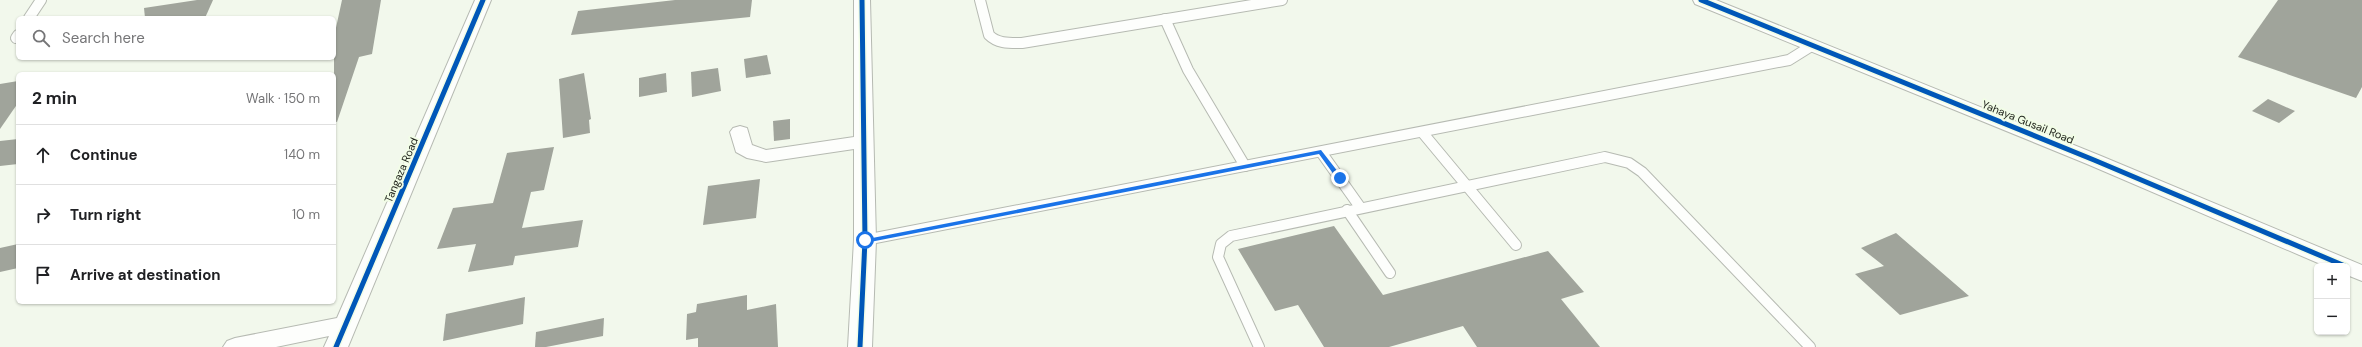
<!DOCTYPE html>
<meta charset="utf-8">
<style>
:root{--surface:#fff;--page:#f6f6f6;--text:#202124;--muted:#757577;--line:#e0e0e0}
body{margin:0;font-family:"DM Sans",sans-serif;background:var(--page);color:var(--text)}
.controls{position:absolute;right:12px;bottom:12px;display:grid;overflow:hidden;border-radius:6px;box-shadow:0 1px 3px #0004}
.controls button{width:36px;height:36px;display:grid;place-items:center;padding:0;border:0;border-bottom:1px solid var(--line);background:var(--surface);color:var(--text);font:20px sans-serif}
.stop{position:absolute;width:12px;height:12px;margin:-9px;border:3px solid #1a73e8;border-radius:50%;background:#fff}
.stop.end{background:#1a73e8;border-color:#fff;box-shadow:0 1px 4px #0008}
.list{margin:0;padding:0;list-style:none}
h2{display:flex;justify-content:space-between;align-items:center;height:52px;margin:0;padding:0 16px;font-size:17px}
h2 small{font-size:13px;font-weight:400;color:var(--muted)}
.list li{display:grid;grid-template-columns:26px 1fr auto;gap:12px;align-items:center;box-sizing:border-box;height:60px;padding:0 16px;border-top:1px solid var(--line)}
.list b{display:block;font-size:15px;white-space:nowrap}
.list em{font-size:13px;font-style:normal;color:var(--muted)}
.icon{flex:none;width:22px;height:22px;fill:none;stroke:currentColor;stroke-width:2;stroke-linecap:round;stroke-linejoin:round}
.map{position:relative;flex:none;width:2362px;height:347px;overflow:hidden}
.search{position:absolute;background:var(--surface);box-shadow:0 1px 3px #0004;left:16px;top:16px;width:320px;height:44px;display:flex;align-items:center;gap:10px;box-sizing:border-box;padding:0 14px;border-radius:6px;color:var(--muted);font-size:15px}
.panel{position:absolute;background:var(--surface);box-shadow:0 1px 3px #0004;left:16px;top:72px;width:320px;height:232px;border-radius:6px}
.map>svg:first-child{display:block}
.building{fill:#a0a49b}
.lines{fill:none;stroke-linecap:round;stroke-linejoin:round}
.lane-casing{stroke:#b6bab2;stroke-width:12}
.street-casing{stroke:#b6bab2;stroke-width:2}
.lane{stroke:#fdfefc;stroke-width:10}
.street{fill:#fdfefc;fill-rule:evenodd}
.cycleway-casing{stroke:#f2fde7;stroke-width:8}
.cycleway{stroke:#0057b8;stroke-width:5}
.route{fill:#1a73e8}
.labels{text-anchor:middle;stroke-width:4;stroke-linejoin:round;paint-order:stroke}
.street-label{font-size:11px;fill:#22261e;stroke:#f2fde7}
</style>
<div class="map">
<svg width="2362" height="347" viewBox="0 0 2362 347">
<rect width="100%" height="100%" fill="#f2f8ec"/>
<g class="building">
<path d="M 197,0 L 213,0 L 205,18 L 145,18 L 144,8 Z"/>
<path d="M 342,0 L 381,0 L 372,54 L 359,57 L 337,122 L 334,121 L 334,37 Z"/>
<path d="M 675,0 L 752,0 L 750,17 L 571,35 L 578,11 Z"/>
<path d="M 2278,0 L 2362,0 L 2362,87 L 2356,98 L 2238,57 Z"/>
<path d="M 767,55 L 771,74 L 746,78 L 744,59 Z"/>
<path d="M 718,68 L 721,91 L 692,97 L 691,72 Z"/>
<path d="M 584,73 L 591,119 L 589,120 L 590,133 L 563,138 L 559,79 Z"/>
<path d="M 666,73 L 667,92 L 639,97 L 639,78 Z"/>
<path d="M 18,81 L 18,103 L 0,129 L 0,84 Z"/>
<path d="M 2268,99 L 2295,111 L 2279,123 L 2252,111 Z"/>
<path d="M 790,119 L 790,139 L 774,141 L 773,121 Z"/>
<path d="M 18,139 L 18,164 L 0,166 L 0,141 Z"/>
<path d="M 554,147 L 544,190 L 531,192 L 522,228 L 583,220 L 578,247 L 515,256 L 513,265 L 468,272 L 476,244 L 437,249 L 453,208 L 493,203 L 507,153 Z"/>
<path d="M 760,179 L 756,218 L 703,225 L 708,186 Z"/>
<path d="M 1334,226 L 1383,295 L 1548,251 L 1584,292 L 1561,299 L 1600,347 L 1477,347 L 1463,326 L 1389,347 L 1324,347 L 1298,305 L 1275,311 L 1238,249 Z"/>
<path d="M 1896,233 L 1969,296 L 1900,315 L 1855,274 L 1884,266 L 1861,248 Z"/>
<path d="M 18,244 L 18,268 L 0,272 L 0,248 Z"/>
<path d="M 747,295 L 747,310 L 776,304 L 778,347 L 698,347 L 698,338 L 686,340 L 687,314 L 696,312 L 697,304 Z"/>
<path d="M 525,297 L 523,324 L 443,341 L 446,314 Z"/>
<path d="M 604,318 L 603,336 L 546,347 L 535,347 L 536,332 Z"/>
</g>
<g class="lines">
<defs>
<g id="lane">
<path d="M 980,0 L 989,35 C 998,44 1010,43 1022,43 L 1282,0"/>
<path d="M 29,18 L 41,0"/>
<path d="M 1165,19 L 1188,70 L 1245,166"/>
<path d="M 16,38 L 18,35"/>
<path d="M 1422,132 L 1516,245"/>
<path d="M 1321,152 L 1360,207"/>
<path d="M 1347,210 L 1390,273"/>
<path d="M 865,240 L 1789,60 L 1813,45"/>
<path d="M 1259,347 L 1218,257 L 1221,244 L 1231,236 L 1605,157 L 1629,163 L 1642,172 L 1810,347"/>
</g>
<g id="street">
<path d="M 475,0 L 491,0 L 348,347 L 324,347 L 329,336 L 276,347 L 223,347 L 227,341 L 235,338 L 337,318 Z"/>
<path d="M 854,0 L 870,0 L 876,240 L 872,347 L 848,347 L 854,240 L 854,149 L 766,162 L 747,158 L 736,152 L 730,132 L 733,128 L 740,126 L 747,128 L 752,145 L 766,150 L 854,137 Z"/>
<path d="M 1693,0 L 1716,0 L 2101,156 L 2362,265 L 2362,281 L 2347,275 L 2347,266 L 2325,266 L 2087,164 L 1695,4 Z"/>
</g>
</defs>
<use href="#lane" class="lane-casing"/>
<use href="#street" class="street-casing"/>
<use href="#lane" class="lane"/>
<use href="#street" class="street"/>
<defs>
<g id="cycleway">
<path d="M 1701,0 L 2094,160 L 2345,266"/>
<path d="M 336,347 L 483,0"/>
<path d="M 860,347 L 865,240 L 862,0"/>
</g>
</defs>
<use href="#cycleway" class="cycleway-casing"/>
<use href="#cycleway" class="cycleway"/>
</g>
<path class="route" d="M 1321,150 L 1342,177 L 1342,179 L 1337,179 L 1319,154 L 865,243 L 862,240 Z"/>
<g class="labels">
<g class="street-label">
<text transform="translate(2028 122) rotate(22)" y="4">Yahaya Gusail Road</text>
<text transform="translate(401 170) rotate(-67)" y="4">Tangaza Road</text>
</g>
</g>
</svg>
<div class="controls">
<button>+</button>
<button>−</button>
</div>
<div class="stop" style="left:865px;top:240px"></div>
<div class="stop end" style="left:1340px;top:178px"></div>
<div class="search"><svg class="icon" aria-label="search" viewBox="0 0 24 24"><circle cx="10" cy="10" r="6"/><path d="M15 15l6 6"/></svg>Search here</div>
<section class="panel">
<h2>2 min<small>Walk · 150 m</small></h2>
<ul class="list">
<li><svg class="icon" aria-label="ahead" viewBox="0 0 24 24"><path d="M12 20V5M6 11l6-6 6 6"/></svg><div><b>Continue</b></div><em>140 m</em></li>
<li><svg class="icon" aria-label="right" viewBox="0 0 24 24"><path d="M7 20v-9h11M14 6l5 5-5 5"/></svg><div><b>Turn right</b></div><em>10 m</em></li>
<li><svg class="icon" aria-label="arrive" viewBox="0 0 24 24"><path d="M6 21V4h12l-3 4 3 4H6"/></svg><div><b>Arrive at destination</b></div></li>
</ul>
</section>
</div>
